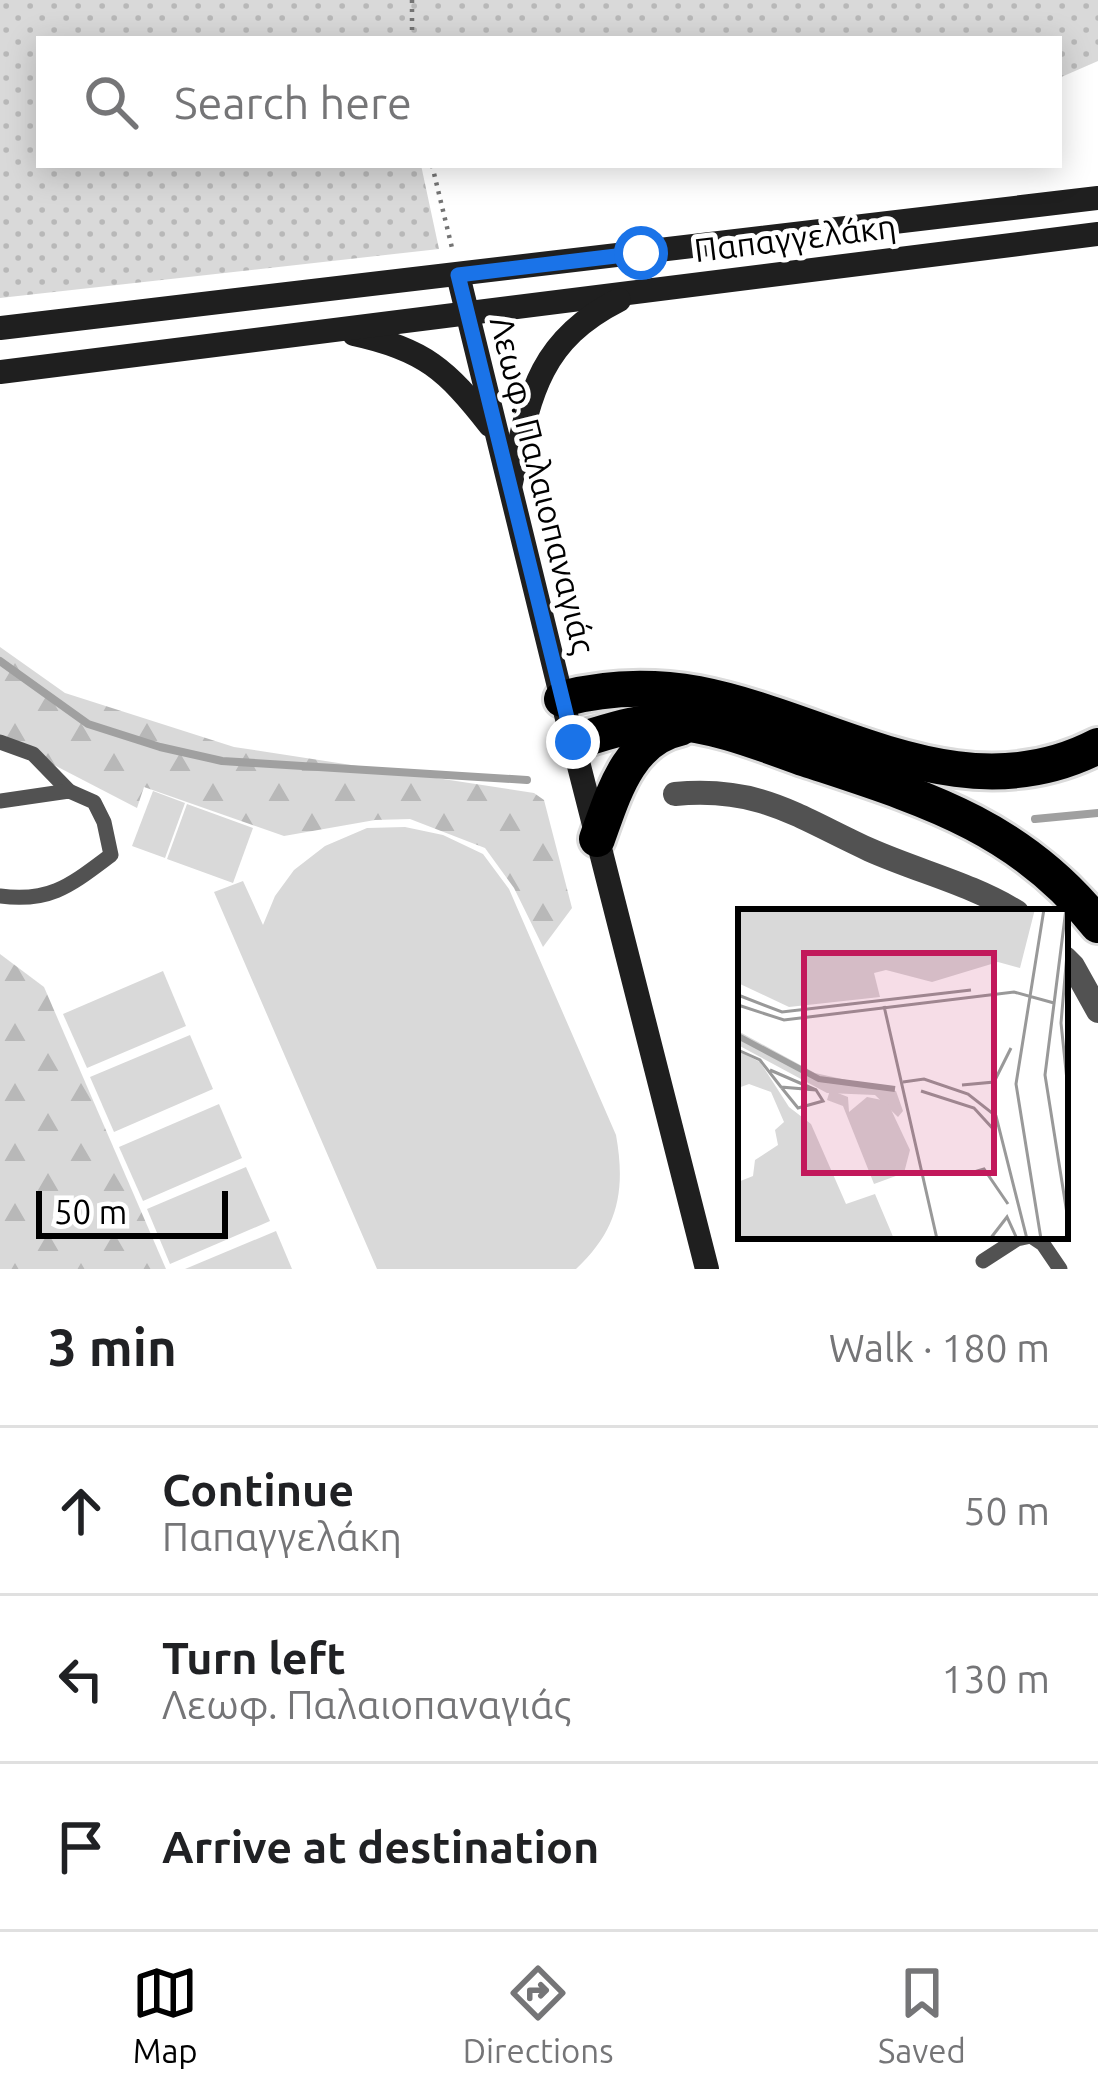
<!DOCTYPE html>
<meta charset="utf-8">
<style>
:root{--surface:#fff;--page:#f2f2f2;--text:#202124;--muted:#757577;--line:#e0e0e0;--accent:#000}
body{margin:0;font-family:Ubuntu,sans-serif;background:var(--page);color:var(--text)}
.scale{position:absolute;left:36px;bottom:30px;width:192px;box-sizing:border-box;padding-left:12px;border:6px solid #000;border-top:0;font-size:33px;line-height:42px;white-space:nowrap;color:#000;-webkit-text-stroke:9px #fff;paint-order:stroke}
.stop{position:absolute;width:36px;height:36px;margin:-27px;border:9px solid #1a73e8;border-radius:50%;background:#fff}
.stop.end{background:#1a73e8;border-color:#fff;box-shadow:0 3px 12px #0008}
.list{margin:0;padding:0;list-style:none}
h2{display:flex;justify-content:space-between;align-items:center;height:156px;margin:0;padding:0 48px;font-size:51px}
h2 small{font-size:39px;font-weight:400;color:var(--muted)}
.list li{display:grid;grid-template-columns:78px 1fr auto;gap:36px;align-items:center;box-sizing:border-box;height:168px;padding:0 48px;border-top:3px solid var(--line)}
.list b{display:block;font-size:45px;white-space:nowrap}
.list p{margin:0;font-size:39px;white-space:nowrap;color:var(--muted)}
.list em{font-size:39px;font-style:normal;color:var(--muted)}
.icon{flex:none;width:66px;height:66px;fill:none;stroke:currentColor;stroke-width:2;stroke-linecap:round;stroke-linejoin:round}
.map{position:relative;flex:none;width:1098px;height:1269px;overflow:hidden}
.search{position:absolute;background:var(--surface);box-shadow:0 6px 30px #0003;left:36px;right:36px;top:36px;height:132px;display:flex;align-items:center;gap:30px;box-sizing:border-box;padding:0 42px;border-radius:0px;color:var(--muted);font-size:45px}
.sheet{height:660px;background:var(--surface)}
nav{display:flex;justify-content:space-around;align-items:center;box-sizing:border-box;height:168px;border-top:3px solid var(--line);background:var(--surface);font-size:33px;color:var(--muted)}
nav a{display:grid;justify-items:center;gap:6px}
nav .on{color:var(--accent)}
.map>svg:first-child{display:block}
.grass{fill:url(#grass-dots)}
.forest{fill:url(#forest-firs)}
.pitch{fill:#d9d9d9}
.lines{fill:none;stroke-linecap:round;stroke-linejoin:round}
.stream{stroke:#a0a0a0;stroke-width:8}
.highway-casing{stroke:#dbdbdb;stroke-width:42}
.path{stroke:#747474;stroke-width:4.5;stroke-dasharray:3 6;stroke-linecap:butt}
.lane{stroke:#525252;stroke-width:15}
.street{stroke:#525252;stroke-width:24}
.secondary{stroke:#1f1f1f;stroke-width:24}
.highway{stroke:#000;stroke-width:36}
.route{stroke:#1a73e8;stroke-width:15}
.labels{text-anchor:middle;stroke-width:10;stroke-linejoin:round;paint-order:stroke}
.street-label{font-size:33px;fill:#000;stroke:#fff}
.inset-river{fill:none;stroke:#a0a0a0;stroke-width:6}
.inset-road{fill:none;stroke:#999;stroke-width:3}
.view{fill:#c2185b;fill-opacity:0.15;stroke:#c2185b;stroke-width:6}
.inset-edge{fill:none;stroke:#000;stroke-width:6}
</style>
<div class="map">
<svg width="1098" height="1269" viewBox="0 0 1098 1269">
<defs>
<pattern id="grass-dots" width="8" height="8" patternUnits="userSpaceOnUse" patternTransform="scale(3)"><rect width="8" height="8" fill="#d9d9d9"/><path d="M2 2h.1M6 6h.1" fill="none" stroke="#b8b8b8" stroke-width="1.8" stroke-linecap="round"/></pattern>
<pattern id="forest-firs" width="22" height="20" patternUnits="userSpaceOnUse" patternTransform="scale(3)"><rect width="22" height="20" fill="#d9d9d9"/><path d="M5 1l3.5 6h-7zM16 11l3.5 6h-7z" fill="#b8b8b8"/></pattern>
</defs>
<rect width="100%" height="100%" fill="#fff"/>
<path class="grass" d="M 0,0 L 1098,0 L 1098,61 L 1059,78 L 1059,39 L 39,39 L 39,165 L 421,165 L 439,249 L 0,298 Z"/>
<g class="forest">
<path d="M 0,647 L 65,693 L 234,747 L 534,793 L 544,800 L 572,908 L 543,947 L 514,888 L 485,848 L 410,819 L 375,820 L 284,836 L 144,787 L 137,808 L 0,737 Z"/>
<path d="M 0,954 L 44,987 L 166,1269 L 0,1269 Z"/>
</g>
<g class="pitch">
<path d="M 153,791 L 185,803 L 165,858 L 132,846 Z"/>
<path d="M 187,804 L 253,828 L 233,883 L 167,859 Z"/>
<path d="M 405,827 L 443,835 L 483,854 L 509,889 L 616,1135 C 626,1191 618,1230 576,1269 L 377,1269 L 214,892 L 243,881 L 263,925 L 275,896 L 294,870 L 325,846 L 367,828 Z"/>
<path d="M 163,971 L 186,1026 L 87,1068 L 63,1014 Z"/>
<path d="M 190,1035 L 213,1089 L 114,1132 L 90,1077 Z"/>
<path d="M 219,1104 L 242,1158 L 143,1201 L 119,1147 Z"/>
<path d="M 246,1167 L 270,1221 L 170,1264 L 147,1209 Z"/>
<path d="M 276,1231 L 292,1269 L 185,1269 Z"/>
</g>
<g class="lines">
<g class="stream">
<path d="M 0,661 L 88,724 L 160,747 L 222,761 L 527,780"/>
<path d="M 1035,819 L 1098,813"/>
</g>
<defs>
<g id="highway">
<path d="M 562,699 C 607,687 652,686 698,694 C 832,720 961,817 1098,746"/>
<path d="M 573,742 C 605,733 638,720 672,722 C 718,725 763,744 806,759 C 921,797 1019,825 1098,925"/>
<path d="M 597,839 C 613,795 628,739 680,728"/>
</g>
</defs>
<use href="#highway" class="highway-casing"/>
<g class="path">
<path d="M 412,39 L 412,0"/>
<path d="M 432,165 L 453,252"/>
</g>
<g class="lane">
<path d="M 0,742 L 33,754 L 69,791"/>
<path d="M 0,801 L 69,791 L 94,802 L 104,822 L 111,855 C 72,884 51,903 0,896"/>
<path d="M 983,1261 L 1017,1239 L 1031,1236 L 1043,1244 L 1060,1269"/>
</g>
<g class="street">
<path d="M 675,794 C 760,786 798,817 870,850 C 920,872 971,884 1017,912"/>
<path d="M 1065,958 L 1073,966 L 1098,1011"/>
</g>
<g class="secondary">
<path d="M 458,275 L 562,699 L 707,1269"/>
<path d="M 0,328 L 1098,198"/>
<path d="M 354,334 C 424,349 447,370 490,425"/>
<path d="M 0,372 L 1098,234"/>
<path d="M 511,483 C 529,399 536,342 619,300"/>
</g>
<use href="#highway" class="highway"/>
</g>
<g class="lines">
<path class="route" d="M 573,742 L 458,275 L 641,253"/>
</g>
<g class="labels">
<g class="street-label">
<text transform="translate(795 238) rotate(-7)" y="12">Παπαγγελάκη</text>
<text transform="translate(543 485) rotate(76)" y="12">Λεωφ. Παλαιοπαναγιάς</text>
</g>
</g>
<g transform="translate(738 909)">
<rect width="330" height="330" fill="#fff"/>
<path d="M 297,0 L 282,59 L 260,53 L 194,73 L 148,61 L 136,64 L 142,88 L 51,98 L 0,74 L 0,1 Z" fill="#d9d9d9"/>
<path d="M 0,122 L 77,164 L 158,182 L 165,202 L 160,208 L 137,186 L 89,184 L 0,136 ZM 0,142 L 22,153 L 51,198 L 73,215 L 108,295 L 137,285 L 156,330 L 0,330 L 0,273 L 15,267 L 17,251 L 40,236 L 37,221 L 46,213 L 33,183 L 11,175 L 0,179 Z" fill="#d9d9d9"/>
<path d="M 92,181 L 110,188 L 111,203 L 129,188 L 149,192 L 172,241 L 166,264 L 136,275 L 105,197 L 89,191 Z" fill="#d9d9d9"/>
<path class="inset-river" d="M 0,127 L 81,170 L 157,180"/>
<path class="inset-road" d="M 328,0 L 307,166 L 330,311M 330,33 L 323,114 L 330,181M 0,86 L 44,103 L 233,81M 0,96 L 46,111 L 276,83 L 316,94M 146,97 L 199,330M 0,141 L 22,151 L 43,178 L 78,181 L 85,192 L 60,199 L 43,178M 32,161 L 78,181M 165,173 L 186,170 L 230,185 L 258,207 L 289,330M 224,176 L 256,173 L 273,139M 183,182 L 236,199 L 257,222M 236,263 L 246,260 L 270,295M 252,330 L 269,308 L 279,330M 303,330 L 278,175 L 306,0"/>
<path class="view" d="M 66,44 L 256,44 L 256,264 L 66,264 Z"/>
<rect width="330" height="330" class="inset-edge"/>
</g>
</svg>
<div class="scale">50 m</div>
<div class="stop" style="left:641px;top:253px"></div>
<div class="stop end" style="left:573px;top:742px"></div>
<div class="search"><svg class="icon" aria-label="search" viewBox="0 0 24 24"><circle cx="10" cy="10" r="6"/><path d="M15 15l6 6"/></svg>Search here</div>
</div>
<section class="sheet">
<h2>3 min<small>Walk · 180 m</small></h2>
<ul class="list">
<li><svg class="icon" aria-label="ahead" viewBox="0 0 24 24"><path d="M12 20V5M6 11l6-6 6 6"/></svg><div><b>Continue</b><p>Παπαγγελάκη</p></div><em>50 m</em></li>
<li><svg class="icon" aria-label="left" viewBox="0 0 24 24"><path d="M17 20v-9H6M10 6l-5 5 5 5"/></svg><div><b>Turn left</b><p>Λεωφ. Παλαιοπαναγιάς</p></div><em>130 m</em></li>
<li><svg class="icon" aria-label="arrive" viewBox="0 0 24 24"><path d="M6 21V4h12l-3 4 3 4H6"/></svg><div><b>Arrive at destination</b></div></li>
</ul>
</section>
<nav>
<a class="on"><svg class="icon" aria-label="map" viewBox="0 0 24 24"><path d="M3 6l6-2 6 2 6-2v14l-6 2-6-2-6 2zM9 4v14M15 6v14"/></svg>Map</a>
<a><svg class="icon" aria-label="directions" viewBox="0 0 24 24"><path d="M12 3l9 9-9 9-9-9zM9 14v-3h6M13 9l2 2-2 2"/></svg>Directions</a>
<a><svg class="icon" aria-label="saved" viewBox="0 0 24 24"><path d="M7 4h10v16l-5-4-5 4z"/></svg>Saved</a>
</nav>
